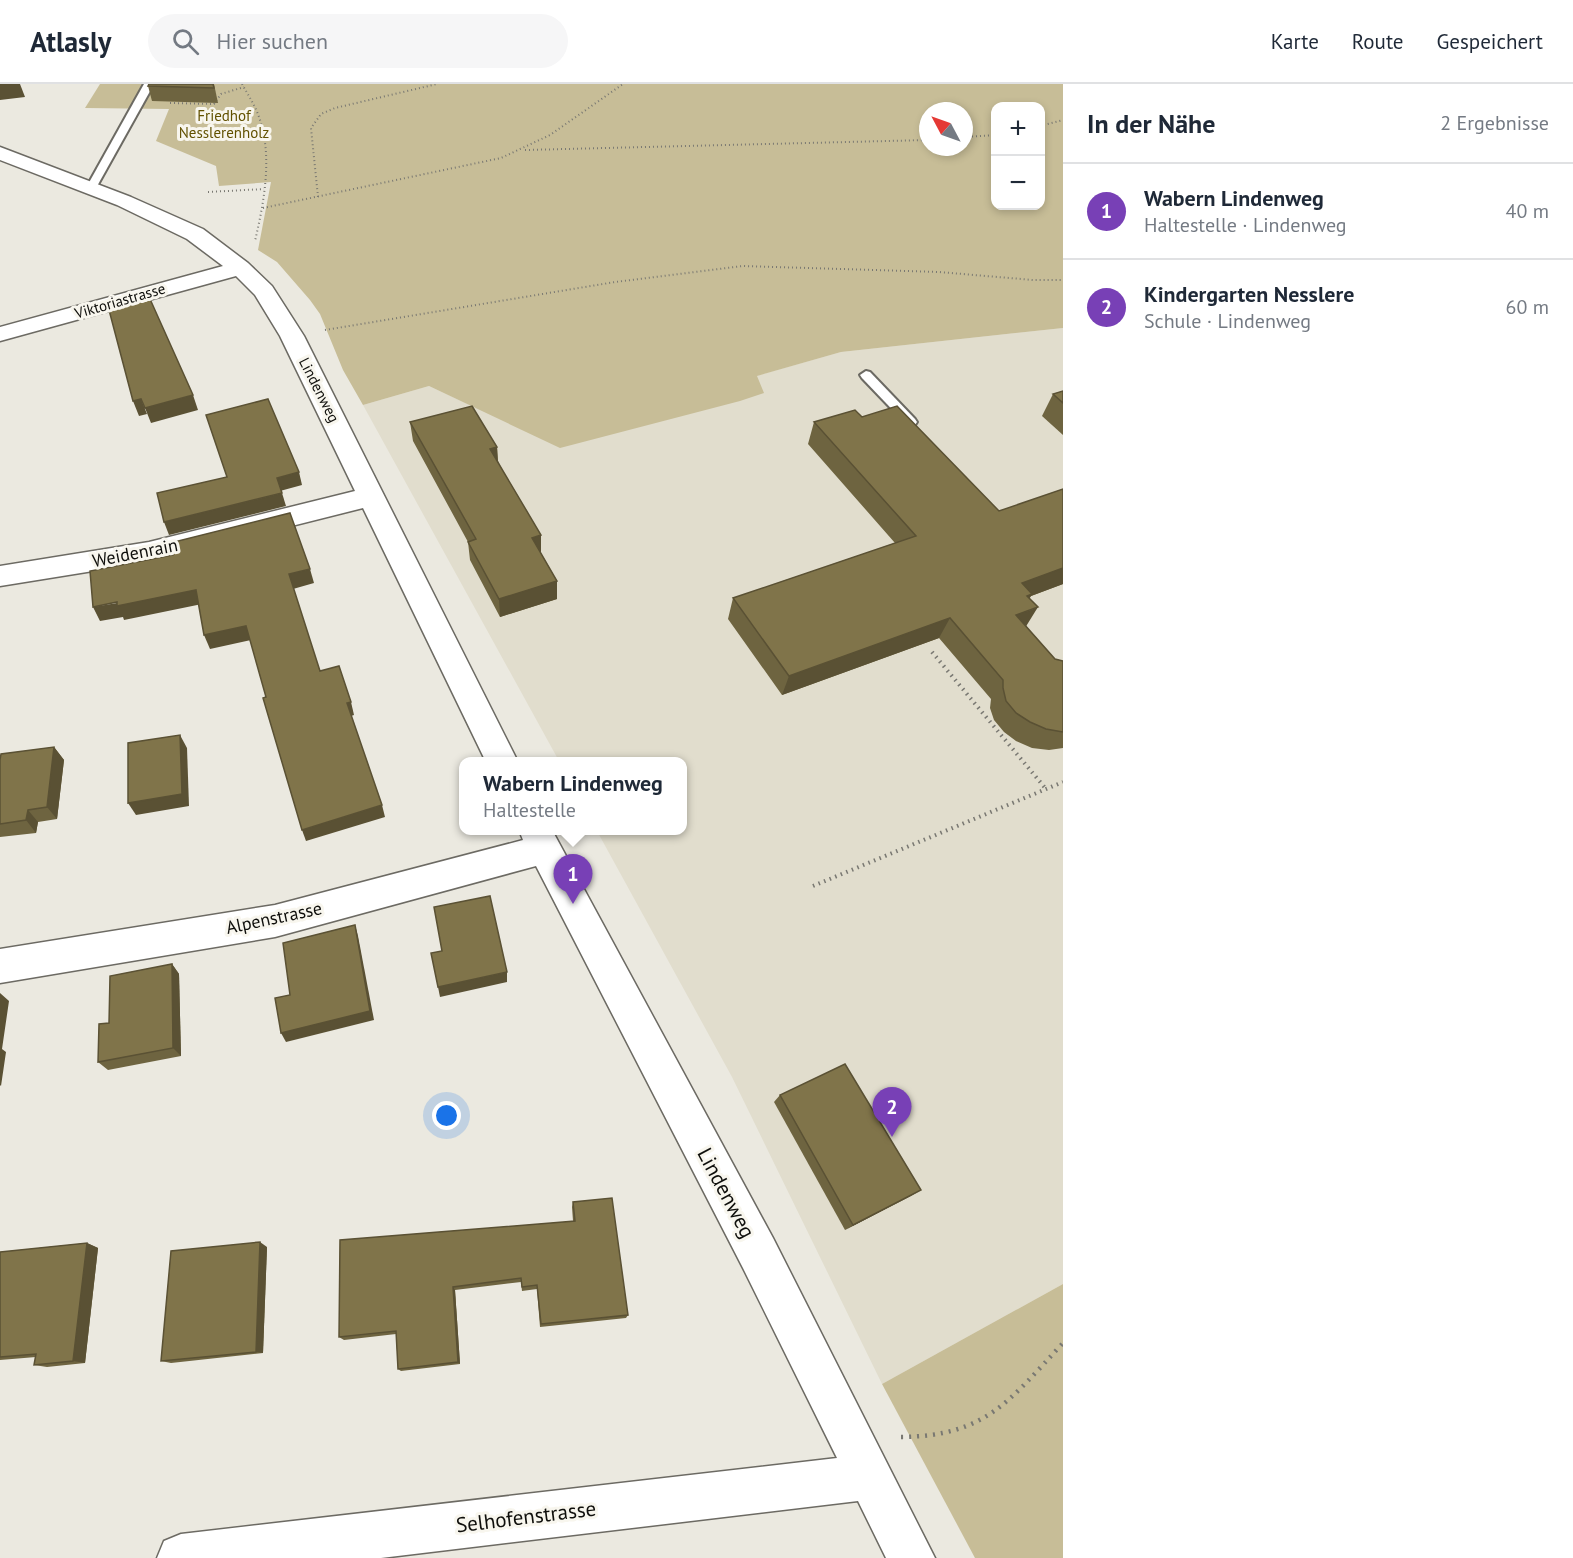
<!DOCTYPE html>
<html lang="de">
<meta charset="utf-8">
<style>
:root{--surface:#fff;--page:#f6f6f7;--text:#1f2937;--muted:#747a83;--line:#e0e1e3;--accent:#7840b6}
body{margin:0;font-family:"PT Sans",sans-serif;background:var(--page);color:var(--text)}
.controls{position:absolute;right:18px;top:18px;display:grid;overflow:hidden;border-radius:12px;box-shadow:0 3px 9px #0003}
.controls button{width:54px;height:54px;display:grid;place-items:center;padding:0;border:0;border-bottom:2px solid var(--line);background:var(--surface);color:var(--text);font:30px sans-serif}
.compass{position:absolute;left:919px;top:18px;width:54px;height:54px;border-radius:50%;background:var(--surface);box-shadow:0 3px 9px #0003;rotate:311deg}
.you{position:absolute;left:447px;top:1032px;width:21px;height:21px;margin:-15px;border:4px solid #fff;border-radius:50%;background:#1a73e8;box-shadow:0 0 0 9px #1a73e833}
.badge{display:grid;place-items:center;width:39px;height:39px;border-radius:50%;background:var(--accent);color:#fff;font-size:20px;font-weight:700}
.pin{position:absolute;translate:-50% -50px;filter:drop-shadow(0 2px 3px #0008)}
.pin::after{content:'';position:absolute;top:32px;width:21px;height:18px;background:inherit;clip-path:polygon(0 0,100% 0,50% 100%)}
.popup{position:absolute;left:459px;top:673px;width:228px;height:78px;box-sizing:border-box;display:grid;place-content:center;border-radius:12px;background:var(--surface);filter:drop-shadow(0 2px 4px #0005);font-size:20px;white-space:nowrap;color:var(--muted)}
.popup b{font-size:22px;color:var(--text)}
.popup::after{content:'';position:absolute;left:50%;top:100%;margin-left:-12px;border:12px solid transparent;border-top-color:var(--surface)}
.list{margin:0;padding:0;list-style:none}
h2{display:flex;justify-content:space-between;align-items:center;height:78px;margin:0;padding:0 24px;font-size:26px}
h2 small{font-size:20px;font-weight:400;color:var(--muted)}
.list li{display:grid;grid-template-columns:39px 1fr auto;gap:18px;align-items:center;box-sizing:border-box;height:96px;padding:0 24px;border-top:2px solid var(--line)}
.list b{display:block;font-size:22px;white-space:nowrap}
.list p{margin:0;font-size:20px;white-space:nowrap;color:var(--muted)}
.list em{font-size:20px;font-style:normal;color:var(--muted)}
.icon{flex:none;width:33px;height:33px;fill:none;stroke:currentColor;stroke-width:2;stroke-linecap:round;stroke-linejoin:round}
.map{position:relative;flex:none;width:1063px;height:1474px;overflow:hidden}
header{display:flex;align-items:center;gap:36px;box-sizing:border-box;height:84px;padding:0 30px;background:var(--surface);border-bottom:2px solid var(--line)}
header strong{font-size:28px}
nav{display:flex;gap:33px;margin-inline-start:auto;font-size:21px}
.search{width:420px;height:54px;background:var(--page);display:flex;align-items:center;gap:15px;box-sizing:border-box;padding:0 21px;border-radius:33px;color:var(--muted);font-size:22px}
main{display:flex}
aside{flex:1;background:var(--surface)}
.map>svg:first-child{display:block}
.built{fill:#e1ddcd}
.green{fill:#c7bd97;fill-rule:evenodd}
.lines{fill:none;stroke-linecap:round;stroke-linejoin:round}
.lane-casing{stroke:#6c6a63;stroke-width:4}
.street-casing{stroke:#6c6a63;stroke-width:3}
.path-far2{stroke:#797872;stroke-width:2;stroke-dasharray:1 3;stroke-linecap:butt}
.path-far1{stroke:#797872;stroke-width:4;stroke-dasharray:1.5 4.5;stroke-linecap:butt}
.path{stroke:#797872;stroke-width:4.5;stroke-dasharray:2 6;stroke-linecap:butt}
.lane{fill:#fff;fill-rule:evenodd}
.street{fill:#fff;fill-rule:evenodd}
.wall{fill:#6e6440}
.shaded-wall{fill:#5a5134}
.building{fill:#80744a;stroke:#5a5134;stroke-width:1.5}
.labels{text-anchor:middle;stroke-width:6;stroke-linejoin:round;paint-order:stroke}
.far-park-label{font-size:15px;fill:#625100;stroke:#f8f6ee}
.far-street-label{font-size:15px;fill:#0f0f0c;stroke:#f8f6ee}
.street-label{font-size:18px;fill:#0f0f0c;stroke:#f8f6ee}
.near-street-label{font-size:21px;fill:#0f0f0c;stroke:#f8f6ee}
</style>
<header>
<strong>Atlasly</strong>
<div class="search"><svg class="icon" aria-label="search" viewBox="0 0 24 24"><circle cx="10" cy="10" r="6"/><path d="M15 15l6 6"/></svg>Hier suchen</div>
<nav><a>Karte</a><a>Route</a><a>Gespeichert</a></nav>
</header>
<main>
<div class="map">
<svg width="1063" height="1474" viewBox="0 0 1063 1474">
<rect width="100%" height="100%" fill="#ebe9e0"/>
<path class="built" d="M 1063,244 L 1063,1200 L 882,1300 L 732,993 L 597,747 L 682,746 L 682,678 L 559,677 L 363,321 L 429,302 L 476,324 L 756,292 L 841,268 Z"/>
<g class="green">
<path d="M 100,0 L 1063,0 L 1063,244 L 841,268 L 757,292 L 764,309 L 740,317 L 560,364 L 429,302 L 363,321 L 343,286 L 320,230 L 310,216 L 277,178 L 258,166 L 271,98 L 219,102 L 216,82 L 156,57 L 169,25 L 85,24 ZM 996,22 L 1040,22 L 1040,122 L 996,122 ZM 928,27 L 964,27 L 964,63 L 928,63 Z"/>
<path d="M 1063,1200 L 1063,1474 L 975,1474 L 882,1300 Z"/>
</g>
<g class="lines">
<defs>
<g id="lane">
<path d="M 144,0 L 154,0 L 96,104 L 87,106 L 86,104 Z"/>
<path d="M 866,287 L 870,288 L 915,335 L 917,338 L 915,341 L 907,341 L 862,294 L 860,291 Z"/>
</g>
<g id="street">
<path d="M 0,63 L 131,113 L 203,145 L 248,179 L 272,202 L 304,252 L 518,678 L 486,678 L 363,424 L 149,478 L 0,502 L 0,482 L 149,458 L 355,407 L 280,252 L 255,211 L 236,192 L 0,257 L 0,243 L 223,182 L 187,155 L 117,121 L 0,76 Z"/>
<path d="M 519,746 L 552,746 L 773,1154 L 935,1474 L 886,1474 L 858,1417 L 381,1474 L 157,1474 L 164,1457 L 181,1450 L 837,1374 L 743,1184 L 536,782 L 275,853 L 0,899 L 0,865 L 275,821 L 523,756 Z"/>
</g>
</defs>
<use href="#lane" class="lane-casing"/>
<use href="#street" class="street-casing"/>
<g class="path-far2">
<path d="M 242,0 C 248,11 255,21 259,33 C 273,72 264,118 255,157"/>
<path d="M 170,19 L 214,20 L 221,10 L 244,3"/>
<path d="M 1040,42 L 1063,36"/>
<path d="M 964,53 L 996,51"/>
<path d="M 525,66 L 928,56"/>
<path d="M 208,108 L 264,105"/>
<path d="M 318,113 L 311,44 L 321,30 L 335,24 L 437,0"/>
<path d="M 263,124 L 501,74 L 550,51 L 623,0"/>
<path d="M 325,246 L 615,198 L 743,182 L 939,188 L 1033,196 L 1063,196"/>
</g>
<g class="path-far1">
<path d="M 932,568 L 1046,705"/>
<path d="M 813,802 L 1063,698"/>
</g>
<path class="path" d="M 901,1353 C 986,1352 1009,1317 1063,1259"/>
<use href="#lane" class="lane"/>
<use href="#street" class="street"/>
</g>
<g class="wall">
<path d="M 149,0 L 214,0 L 218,19 L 152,17 L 148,2 Z"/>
<path d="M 1063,307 L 1063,351 L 1042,332 L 1053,310 Z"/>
<path d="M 862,333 L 999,427 L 1063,405 L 1063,500 L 1031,512 L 1029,514 L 1026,542 L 1055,575 L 1063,577 L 1063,664 L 1049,666 L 1032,664 L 1016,657 L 1004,648 L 994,636 L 990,624 L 991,615 L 939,554 L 782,611 L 728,535 L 733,514 L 895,459 L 808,360 L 814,338 Z"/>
<path d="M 410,338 L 497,363 L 498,377 L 541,469 L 557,497 L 557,515 L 500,533 L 470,476 L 468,458 L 413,357 Z"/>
<path d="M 54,663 L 64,676 L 57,735 L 38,738 L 36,749 L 0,753 L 0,676 Z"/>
<path d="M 172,880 L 179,890 L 181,972 L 108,986 L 98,978 L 109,939 Z"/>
<path d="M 780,1011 L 921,1106 L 845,1146 L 774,1018 Z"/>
<path d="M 573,1118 L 628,1231 L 626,1234 L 540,1243 L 537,1205 L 522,1207 L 521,1198 L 455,1206 L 460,1280 L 401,1287 L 398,1285 L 396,1250 L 344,1256 L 339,1253 L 573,1137 L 572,1123 Z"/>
<path d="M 87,1159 L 98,1164 L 85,1279 L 47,1283 L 34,1281 L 36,1273 L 0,1276 L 0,1168 Z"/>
<path d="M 267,1163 L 263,1269 L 171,1279 L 161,1277 Z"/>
</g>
<g class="shaded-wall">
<path d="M 0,0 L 20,0 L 25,13 L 0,16 Z"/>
<path d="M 193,311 L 198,326 L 151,339 L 145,324 Z"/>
<path d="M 141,315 L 147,330 L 139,332 L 133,317 Z"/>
<path d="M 497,363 L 498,381 L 490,365 Z"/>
<path d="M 299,388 L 302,401 L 280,407 L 277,394 Z"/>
<path d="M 282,409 L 286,422 L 169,451 L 164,438 Z"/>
<path d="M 541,451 L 541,469 L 532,454 Z"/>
<path d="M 1063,484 L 1063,500 L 1031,512 L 1020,530 L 1038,523 L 1025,544 L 1004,552 L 1022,499 Z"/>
<path d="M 310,485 L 314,499 L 293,505 L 289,490 Z"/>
<path d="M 557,497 L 557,515 L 500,533 L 499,515 Z"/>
<path d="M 196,506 L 202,520 L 124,536 L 123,533 L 100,537 L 93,523 Z"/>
<path d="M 950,534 L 939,554 L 782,611 L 789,592 Z"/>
<path d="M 246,542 L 251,556 L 210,565 L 204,551 Z"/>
<path d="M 351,618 L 354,631 L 351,632 L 347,619 Z"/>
<path d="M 180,651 L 187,664 L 189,722 L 136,731 L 128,719 Z"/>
<path d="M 54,663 L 64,676 L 57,735 L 47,723 Z"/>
<path d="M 382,721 L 385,733 L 306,757 L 302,746 Z"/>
<path d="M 28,726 L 38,738 L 36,749 L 26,736 Z"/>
<path d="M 355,841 L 358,852 L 374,936 L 286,958 L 281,949 Z"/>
<path d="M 172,880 L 179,890 L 181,972 L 173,964 Z"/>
<path d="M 507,888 L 507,898 L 440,913 L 438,903 Z"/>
<path d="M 0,909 L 9,917 L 2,965 L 6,968 L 1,1002 L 0,1001 Z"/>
<path d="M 921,1106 L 911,1112 L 845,1146 L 853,1141 Z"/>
<path d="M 260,1158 L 267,1163 L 263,1269 L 256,1268 Z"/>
<path d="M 87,1159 L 98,1164 L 85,1279 L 73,1277 Z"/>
<path d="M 453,1203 L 455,1206 L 460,1280 L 458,1278 Z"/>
</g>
<g class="building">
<path d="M 149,0 L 213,0 L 214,4 L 148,2 Z"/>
<path d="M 150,215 L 193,311 L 145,324 L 141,315 L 133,317 L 109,226 Z"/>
<path d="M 1063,307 L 1063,319 L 1053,310 Z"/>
<path d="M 268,315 L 299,388 L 277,394 L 282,409 L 164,438 L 157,409 L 227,393 L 206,331 Z"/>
<path d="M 472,322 L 497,363 L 490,365 L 541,451 L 532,454 L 557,497 L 499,515 L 468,458 L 476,455 L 410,338 Z"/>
<path d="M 897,322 L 999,427 L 1063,405 L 1063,484 L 1022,499 L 1032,510 L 1027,512 L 1038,523 L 1016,531 L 1055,575 L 1063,577 L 1063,648 L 1046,645 L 1030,638 L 1016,629 L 1006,617 L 1003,604 L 1003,596 L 950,534 L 789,592 L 733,514 L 916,452 L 814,338 L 855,326 L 862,333 Z"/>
<path d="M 290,429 L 310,485 L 289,490 L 320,587 L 339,582 L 351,618 L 347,619 L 382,721 L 302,746 L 263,614 L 266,613 L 246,542 L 204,551 L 196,506 L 117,522 L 117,518 L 93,523 L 90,487 L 173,471 L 170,459 Z"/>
<path d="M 180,651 L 182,710 L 128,719 L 128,659 Z"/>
<path d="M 54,663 L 47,723 L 28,726 L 26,736 L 0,740 L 0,676 L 1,670 Z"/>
<path d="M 490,812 L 507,888 L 438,903 L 431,869 L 442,867 L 434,823 Z"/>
<path d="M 355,841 L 370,927 L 281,949 L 275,914 L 290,911 L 283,859 Z"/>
<path d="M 172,880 L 173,964 L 98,978 L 99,940 L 109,939 L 110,892 Z"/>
<path d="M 845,980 L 921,1106 L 853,1141 L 780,1011 Z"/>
<path d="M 612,1114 L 628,1231 L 541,1240 L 537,1201 L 522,1203 L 521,1194 L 453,1203 L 458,1278 L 398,1285 L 396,1247 L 339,1253 L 340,1156 L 575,1137 L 573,1118 Z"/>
<path d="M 260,1158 L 256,1268 L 161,1277 L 171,1167 Z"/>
<path d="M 87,1159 L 73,1277 L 34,1281 L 36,1270 L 0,1273 L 0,1168 Z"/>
</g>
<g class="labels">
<g class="far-park-label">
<text x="224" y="37">Friedhof<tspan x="224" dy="17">Nesslerenholz</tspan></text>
</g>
<g class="far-street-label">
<text transform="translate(120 217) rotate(-16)" y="5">Viktoriastrasse</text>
<text transform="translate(319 306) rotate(63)" y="5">Lindenweg</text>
</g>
<g class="street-label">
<text transform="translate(135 469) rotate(-11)" y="6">Weidenrain</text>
<text transform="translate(274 834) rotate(-12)" y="6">Alpenstrasse</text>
</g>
<g class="near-street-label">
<text transform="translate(726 1109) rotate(62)" y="7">Lindenweg</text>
<text transform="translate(526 1433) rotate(-7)" y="7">Selhofenstrasse</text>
</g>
</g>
</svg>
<div class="controls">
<button>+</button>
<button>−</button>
</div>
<svg class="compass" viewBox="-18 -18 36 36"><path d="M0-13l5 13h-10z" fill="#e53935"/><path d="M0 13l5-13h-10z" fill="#747a83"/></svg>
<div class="you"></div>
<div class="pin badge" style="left:573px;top:820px">1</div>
<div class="popup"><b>Wabern Lindenweg</b>Haltestelle</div>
<div class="pin badge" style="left:892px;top:1053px">2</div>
</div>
<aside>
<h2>In der Nähe<small>2 Ergebnisse</small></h2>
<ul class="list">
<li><span class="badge">1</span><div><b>Wabern Lindenweg</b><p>Haltestelle · Lindenweg</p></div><em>40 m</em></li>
<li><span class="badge">2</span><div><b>Kindergarten Nesslere</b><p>Schule · Lindenweg</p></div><em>60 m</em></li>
</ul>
</aside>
</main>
